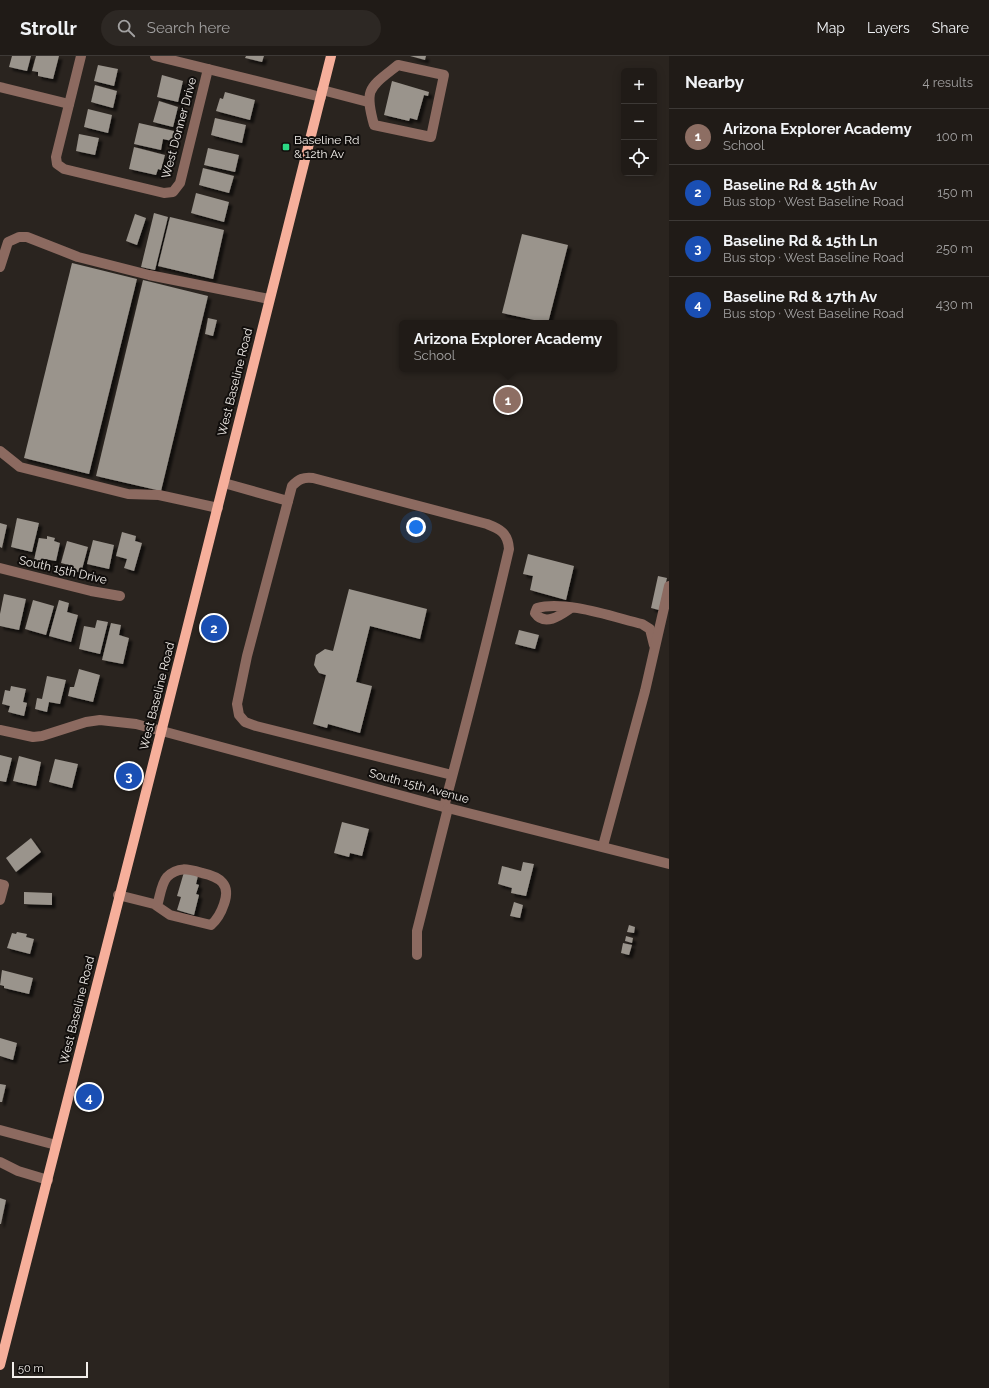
<!DOCTYPE html>
<meta charset="utf-8">
<style>
:root{--surface:#201b17;--page:#2d2824;--text:#f1f3f6;--muted:#a2a1a1;--line:#3d3936;--accent:#d93025}
body{margin:0;font-family:Raleway,sans-serif;background:var(--page);color:var(--text)}
.controls{position:absolute;right:12px;top:12px;display:grid;overflow:hidden;border-radius:6px;box-shadow:0 2px 10px #0003}
.controls button{width:36px;height:36px;display:grid;place-items:center;padding:0;border:0;border-bottom:1px solid var(--line);background:var(--surface);color:var(--text);font:20px sans-serif}
.scale{position:absolute;left:12px;bottom:10px;width:76px;box-sizing:border-box;padding-left:4px;border:2px solid #f2eeea;border-top:0;font-size:11px;line-height:14px;white-space:nowrap;color:#f2eeea;-webkit-text-stroke:3px #110e0c;paint-order:stroke}
.you{position:absolute;left:416px;top:471px;width:14px;height:14px;margin:-10px;border:3px solid #fff;border-radius:50%;background:#1a73e8;box-shadow:0 0 0 6px #1a73e833}
.badge{display:grid;place-items:center;width:26px;height:26px;border-radius:50%;background:var(--accent);color:#fff;font-size:13px;font-weight:700}
.pin{position:absolute;translate:-50% -50%;border:2px solid #fff;box-shadow:0 1px 4px #0006}
.popup{position:absolute;left:399px;top:264px;width:218px;height:52px;box-sizing:border-box;display:grid;place-content:center;border-radius:6px;background:var(--surface);filter:drop-shadow(0 1px 3px #0005);font-size:13px;white-space:nowrap;color:var(--muted)}
.popup b{font-size:15px;color:var(--text)}
.popup::after{content:'';position:absolute;left:50%;top:100%;margin-left:-8px;border:8px solid transparent;border-top-color:var(--surface)}
.list{margin:0;padding:0;list-style:none}
h2{display:flex;justify-content:space-between;align-items:center;height:52px;margin:0;padding:0 16px;font-size:17px}
h2 small{font-size:13px;font-weight:400;color:var(--muted)}
.list li{display:grid;grid-template-columns:26px 1fr auto;gap:12px;align-items:center;box-sizing:border-box;height:56px;padding:0 16px;border-top:1px solid var(--line)}
.list b{display:block;font-size:15px;white-space:nowrap}
.list p{margin:0;font-size:13px;white-space:nowrap;color:var(--muted)}
.list em{font-size:13px;font-style:normal;color:var(--muted)}
.icon{flex:none;width:22px;height:22px;fill:none;stroke:currentColor;stroke-width:2;stroke-linecap:round;stroke-linejoin:round}
.map{position:relative;flex:none;width:669px;height:1332px;overflow:hidden}
header{display:flex;align-items:center;gap:24px;box-sizing:border-box;height:56px;padding:0 20px;background:var(--surface);border-bottom:1px solid var(--line)}
header strong{font-size:19px}
nav{display:flex;gap:22px;margin-inline-start:auto;font-size:14px}
.search{width:280px;height:36px;background:var(--page);display:flex;align-items:center;gap:10px;box-sizing:border-box;padding:0 14px;border-radius:22px;color:var(--muted);font-size:15px}
main{display:flex}
aside{flex:1;background:var(--surface)}
.map>svg:first-child{display:block}
.building{fill:#9a948c;filter:url(#shadow)}
.lines{fill:none;stroke-linecap:round;stroke-linejoin:round}
.minor{stroke:#8c6a60;stroke-width:10}
.major{stroke:#f6af9b;stroke-width:10}
.poi-dot{fill:#2cd884;stroke:#110e0c;stroke-width:1.5}
.labels{text-anchor:middle;stroke-width:4;stroke-linejoin:round;paint-order:stroke}
.street-label{font-size:12px;fill:#f2eeea;stroke:#110e0c}
.poi-label{font-size:12px;fill:#f2eeea;stroke:#110e0c;text-anchor:start}
</style>
<header>
<strong>Strollr</strong>
<div class="search"><svg class="icon" aria-label="search" viewBox="0 0 24 24"><circle cx="10" cy="10" r="6"/><path d="M15 15l6 6"/></svg>Search here</div>
<nav><a>Map</a><a>Layers</a><a>Share</a></nav>
</header>
<main>
<div class="map">
<svg width="669" height="1332" viewBox="0 0 669 1332">
<defs>
<filter id="shadow"><feDropShadow dx="3.5" dy="3.5" stdDeviation="1" flood-color="#0009"/></filter>
</defs>
<rect width="100%" height="100%" fill="#2a241f"/>
<g class="building">
<path d="M 12,0 L 31,0 L 27,15 L 9,11 Z"/>
<path d="M 36,0 L 59,0 L 53,23 L 38,20 L 38,16 L 32,15 Z"/>
<path d="M 246,0 L 264,0 L 262,6 L 245,2 Z"/>
<path d="M 410,0 L 426,0 L 425,4 Z"/>
<path d="M 98,9 L 118,13 L 114,30 L 94,25 Z"/>
<path d="M 162,19 L 183,25 L 178,46 L 157,41 Z"/>
<path d="M 392,25 L 429,36 L 428,40 L 424,39 L 417,64 L 410,62 L 409,65 L 384,59 Z"/>
<path d="M 95,29 L 117,35 L 113,52 L 91,46 Z"/>
<path d="M 225,36 L 255,44 L 250,64 L 216,55 L 220,42 L 223,43 Z"/>
<path d="M 159,45 L 178,51 L 173,71 L 153,66 Z"/>
<path d="M 88,53 L 112,59 L 108,77 L 84,71 Z"/>
<path d="M 215,62 L 246,69 L 242,87 L 211,79 Z"/>
<path d="M 139,67 L 174,75 L 172,85 L 163,83 L 161,94 L 134,88 Z"/>
<path d="M 79,78 L 99,82 L 95,99 L 76,95 Z"/>
<path d="M 134,91 L 165,99 L 161,114 L 158,113 L 156,119 L 129,113 Z"/>
<path d="M 208,92 L 239,99 L 235,116 L 204,109 Z"/>
<path d="M 203,112 L 234,120 L 229,137 L 199,129 Z"/>
<path d="M 196,137 L 229,146 L 224,166 L 191,157 Z"/>
<path d="M 154,157 L 168,161 L 155,214 L 141,211 Z"/>
<path d="M 135,158 L 146,162 L 137,189 L 126,185 Z"/>
<path d="M 170,161 L 224,174 L 213,223 L 158,210 Z"/>
<path d="M 522,178 L 568,189 L 548,267 L 502,257 Z"/>
<path d="M 72,207 L 137,223 L 89,418 L 24,402 Z"/>
<path d="M 143,224 L 208,240 L 161,435 L 96,420 Z"/>
<path d="M 208,262 L 217,264 L 213,280 L 205,278 Z"/>
<path d="M 17,462 L 39,467 L 32,496 L 11,491 Z"/>
<path d="M 0,467 L 7,469 L 2,492 L 0,491 Z"/>
<path d="M 122,476 L 136,480 L 135,485 L 142,487 L 134,515 L 124,512 L 127,503 L 116,500 Z"/>
<path d="M 47,480 L 55,482 L 54,485 L 60,487 L 56,505 L 44,503 L 44,506 L 34,504 L 39,482 L 47,483 Z"/>
<path d="M 93,484 L 114,489 L 109,513 L 87,508 Z"/>
<path d="M 67,485 L 88,491 L 81,517 L 71,514 L 73,510 L 61,507 Z"/>
<path d="M 528,498 L 574,510 L 566,544 L 530,534 L 533,520 L 523,518 Z"/>
<path d="M 658,520 L 667,522 L 659,554 L 651,552 Z"/>
<path d="M 349,533 L 427,553 L 420,583 L 370,570 L 356,626 L 372,630 L 360,677 L 328,668 L 327,672 L 313,668 L 326,619 L 319,617 L 314,609 L 316,599 L 325,593 L 333,595 Z"/>
<path d="M 4,538 L 26,543 L 19,574 L 0,570 L 0,558 Z"/>
<path d="M 33,544 L 54,550 L 46,579 L 25,573 Z"/>
<path d="M 59,544 L 69,547 L 67,556 L 78,559 L 71,586 L 49,580 Z"/>
<path d="M 97,564 L 108,566 L 100,598 L 79,593 L 84,570 L 95,572 Z"/>
<path d="M 111,567 L 121,569 L 119,579 L 129,582 L 123,608 L 102,604 Z"/>
<path d="M 519,574 L 539,579 L 535,593 L 515,588 Z"/>
<path d="M 79,613 L 100,619 L 93,646 L 68,640 L 70,631 L 74,631 Z"/>
<path d="M 47,620 L 66,624 L 60,648 L 49,646 L 47,656 L 35,653 L 37,642 L 42,643 Z"/>
<path d="M 11,630 L 26,633 L 23,646 L 27,647 L 24,660 L 8,656 L 10,650 L 2,648 L 5,634 L 10,635 Z"/>
<path d="M 0,699 L 12,702 L 6,726 L 0,725 Z"/>
<path d="M 19,700 L 41,706 L 36,730 L 13,725 Z"/>
<path d="M 55,703 L 78,708 L 72,732 L 49,726 Z"/>
<path d="M 342,766 L 369,773 L 362,800 L 350,797 L 349,801 L 334,797 Z"/>
<path d="M 31,782 L 41,796 L 16,816 L 6,802 Z"/>
<path d="M 523,806 L 534,808 L 526,840 L 511,837 L 512,832 L 498,828 L 502,810 L 521,815 Z"/>
<path d="M 184,816 L 198,820 L 196,828 L 199,829 L 196,838 L 199,839 L 194,859 L 177,854 L 181,841 L 177,840 Z"/>
<path d="M 24,836 L 52,837 L 52,849 L 24,848 Z"/>
<path d="M 514,846 L 523,849 L 520,862 L 510,860 Z"/>
<path d="M 629,869 L 635,871 L 634,877 L 627,876 Z"/>
<path d="M 17,876 L 27,878 L 26,881 L 34,883 L 30,898 L 7,892 L 12,877 L 16,878 Z"/>
<path d="M 626,880 L 633,882 L 632,887 L 625,885 Z"/>
<path d="M 623,887 L 632,889 L 629,899 L 621,897 Z"/>
<path d="M 2,914 L 33,922 L 29,938 L 4,932 L 4,930 L 0,929 Z"/>
<path d="M 0,982 L 17,987 L 13,1004 L 0,1000 Z"/>
<path d="M 0,1028 L 6,1029 L 2,1046 L 0,1046 Z"/>
<path d="M 0,1142 L 6,1144 L 1,1168 L 0,1168 Z"/>
</g>
<g class="lines">
<g class="minor">
<path d="M 81,0 L 56,101 L 57,108 L 64,113 L 164,137 L 173,136 L 180,127 L 208,13"/>
<path d="M 155,0 L 321,41"/>
<path d="M 398,9 L 444,19 L 431,81 L 374,69 C 364,32 369,32 398,9 Z"/>
<path d="M 0,31 L 69,48"/>
<path d="M 322,34 L 368,46"/>
<path d="M 0,211 L 8,186 L 19,181 L 27,181 L 78,201 L 149,219 L 269,243"/>
<path d="M 0,395 L 20,411 L 128,438 L 159,439 L 218,452"/>
<path d="M 224,427 L 288,445"/>
<path d="M 0,512 L 91,535 L 120,540"/>
<path d="M 571,552 C 561,559 545,571 535,557 L 537,552 C 565,544 613,561 642,568 L 650,573 L 654,589"/>
<path d="M 0,674 L 33,681 L 42,680 L 86,666 L 100,664 L 136,668 L 440,750 L 669,808"/>
<path d="M 444,751 C 467,665 489,579 509,493 C 508,477 500,473 487,468 L 313,422 C 303,421 299,423 292,430 L 247,600 L 237,648 L 239,659 L 245,666 L 256,670 L 452,719"/>
<path d="M 603,790 L 645,635 L 669,530"/>
<path d="M 0,828 L 4,829 L 0,844"/>
<path d="M 118,839 L 154,848 L 170,859 L 211,869 C 218,863 221,857 224,848 C 231,828 220,821 202,817 C 188,813 178,810 167,821 C 161,828 160,841 157,850"/>
<path d="M 417,899 L 417,875 L 448,752"/>
<path d="M 0,1074 L 56,1089"/>
<path d="M 0,1106 L 18,1115 L 48,1124"/>
</g>
<path class="major" d="M 0,1309 C 112,873 222,437 331,0"/>
</g>
<rect class="poi-dot" x="282" y="87" width="8" height="8" rx="2"/>
<g class="labels">
<g class="street-label">
<text transform="translate(179 72) rotate(-75)" y="4">West Donner Drive</text>
<text transform="translate(235 326) rotate(-76)" y="4">West Baseline Road</text>
<text transform="translate(63 514) rotate(13)" y="4">South 15th Drive</text>
<text transform="translate(157 640) rotate(-76)" y="4">West Baseline Road</text>
<text transform="translate(419 730) rotate(15)" y="4">South 15th Avenue</text>
<text transform="translate(77 954) rotate(-76)" y="4">West Baseline Road</text>
</g>
<g class="poi-label">
<text x="294" y="88">Baseline Rd<tspan x="294" dy="14">&amp; 12th Av</tspan></text>
</g>
</g>
</svg>
<div class="controls">
<button>+</button>
<button>−</button>
<button><svg class="icon" aria-label="locate" viewBox="0 0 24 24"><circle cx="12" cy="12" r="6"/><path d="M12 2v4M12 18v4M2 12h4M18 12h4"/></svg></button>
</div>
<div class="scale">50 m</div>
<div class="you"></div>
<div class="pin badge" style="left:508px;top:344px;background:#8d6e63">1</div>
<div class="popup"><b>Arizona Explorer Academy</b>School</div>
<div class="pin badge" style="left:214px;top:572px;background:#1a4fb4">2</div>
<div class="pin badge" style="left:129px;top:720px;background:#1a4fb4">3</div>
<div class="pin badge" style="left:89px;top:1041px;background:#1a4fb4">4</div>
</div>
<aside>
<h2>Nearby<small>4 results</small></h2>
<ul class="list">
<li><span class="badge" style="background:#8d6e63">1</span><div><b>Arizona Explorer Academy</b><p>School</p></div><em>100 m</em></li>
<li><span class="badge" style="background:#1a4fb4">2</span><div><b>Baseline Rd &amp; 15th Av</b><p>Bus stop · West Baseline Road</p></div><em>150 m</em></li>
<li><span class="badge" style="background:#1a4fb4">3</span><div><b>Baseline Rd &amp; 15th Ln</b><p>Bus stop · West Baseline Road</p></div><em>250 m</em></li>
<li><span class="badge" style="background:#1a4fb4">4</span><div><b>Baseline Rd &amp; 17th Av</b><p>Bus stop · West Baseline Road</p></div><em>430 m</em></li>
</ul>
</aside>
</main>
